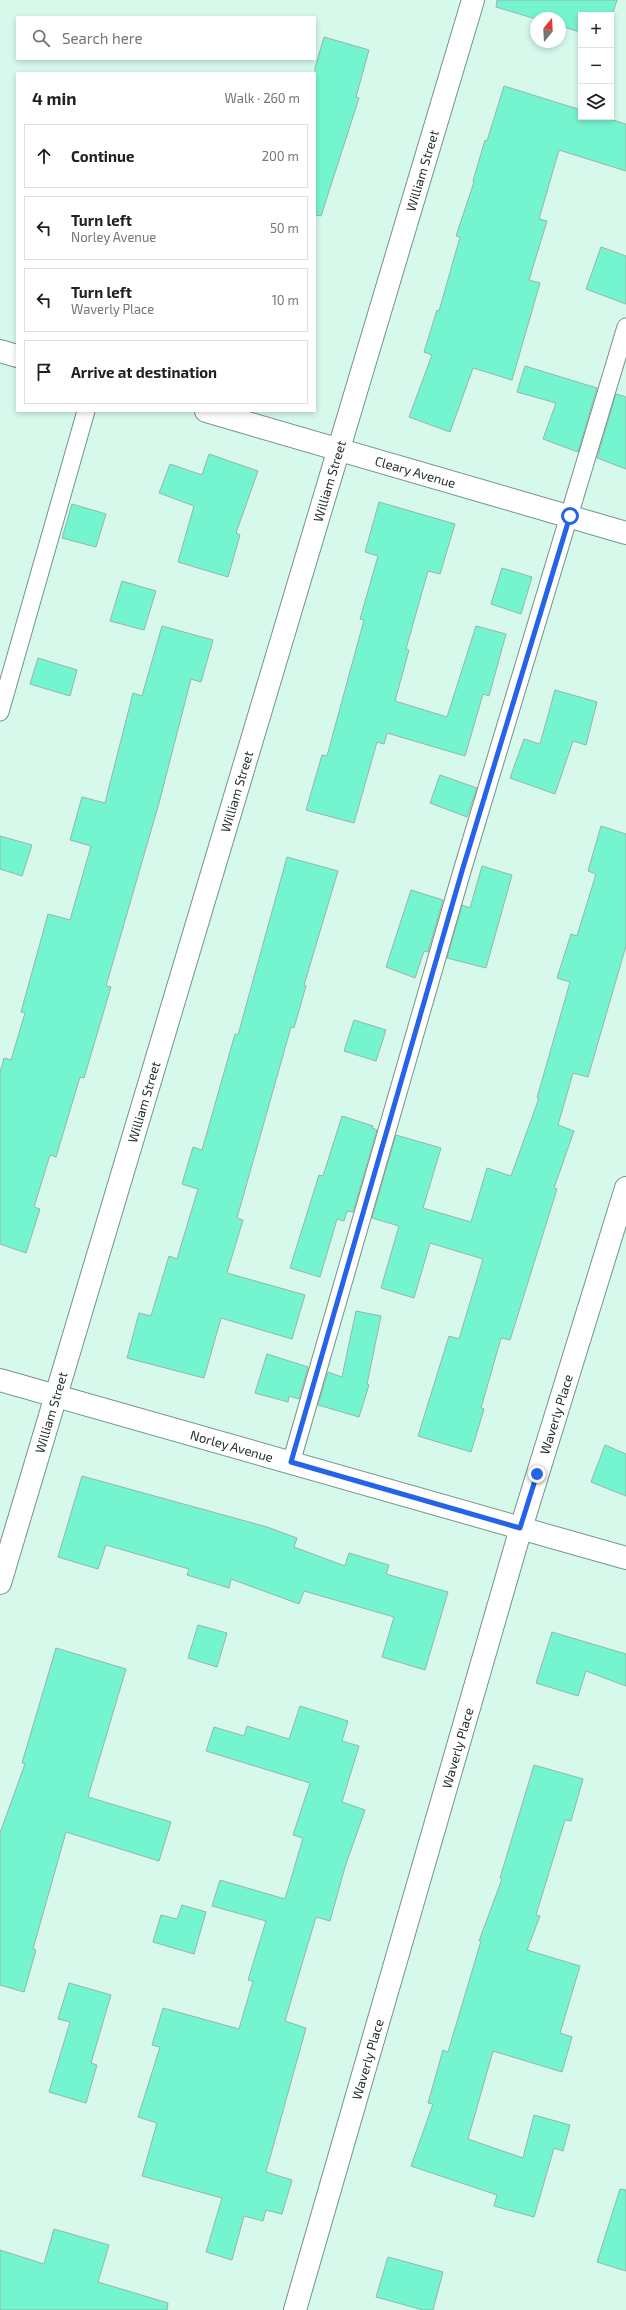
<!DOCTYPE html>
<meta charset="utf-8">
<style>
:root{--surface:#fff;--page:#f6f6f6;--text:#202124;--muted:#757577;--line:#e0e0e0}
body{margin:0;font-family:"Exo 2",sans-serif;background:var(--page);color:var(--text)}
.controls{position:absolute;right:12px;top:12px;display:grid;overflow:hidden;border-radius:0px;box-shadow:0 2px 6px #0003}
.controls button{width:36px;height:36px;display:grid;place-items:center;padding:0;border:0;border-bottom:1px solid var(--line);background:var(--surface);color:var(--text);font:20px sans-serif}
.compass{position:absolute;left:530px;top:12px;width:36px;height:36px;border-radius:50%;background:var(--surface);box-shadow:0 2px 6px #0003;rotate:18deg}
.stop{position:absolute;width:12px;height:12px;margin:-9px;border:3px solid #2563eb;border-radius:50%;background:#fff}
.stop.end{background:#2563eb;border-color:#fff;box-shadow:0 1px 4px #0008}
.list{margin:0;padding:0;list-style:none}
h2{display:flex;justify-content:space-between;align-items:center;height:52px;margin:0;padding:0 16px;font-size:17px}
h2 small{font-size:13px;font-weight:400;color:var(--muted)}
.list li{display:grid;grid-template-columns:26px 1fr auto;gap:12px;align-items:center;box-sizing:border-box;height:64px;margin:0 8px 8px;padding:0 8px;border:1px solid var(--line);border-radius:0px}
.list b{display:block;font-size:15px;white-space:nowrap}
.list p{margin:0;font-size:13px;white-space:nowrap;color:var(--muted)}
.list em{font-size:13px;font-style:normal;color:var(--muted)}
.icon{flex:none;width:22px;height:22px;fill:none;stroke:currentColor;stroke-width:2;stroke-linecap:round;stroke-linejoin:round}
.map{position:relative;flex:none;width:626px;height:2310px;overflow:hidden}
.search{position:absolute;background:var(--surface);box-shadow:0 2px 6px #0003;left:16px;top:16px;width:300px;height:44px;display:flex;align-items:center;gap:10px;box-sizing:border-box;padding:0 14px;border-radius:0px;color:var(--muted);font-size:15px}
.panel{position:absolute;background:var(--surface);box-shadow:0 2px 6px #0003;left:16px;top:72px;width:300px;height:340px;border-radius:0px}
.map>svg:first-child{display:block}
.building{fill:#75f5cf;stroke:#95b5aa}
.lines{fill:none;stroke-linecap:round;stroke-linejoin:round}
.service-casing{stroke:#749489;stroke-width:19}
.minor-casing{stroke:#749489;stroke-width:24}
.service{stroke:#fff;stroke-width:17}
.minor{stroke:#fff;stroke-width:22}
.route{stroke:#2563eb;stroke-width:5}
.labels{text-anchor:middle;stroke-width:3;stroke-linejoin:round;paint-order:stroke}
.street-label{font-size:13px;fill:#23302c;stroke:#d6f9ec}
</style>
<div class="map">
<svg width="626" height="2310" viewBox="0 0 626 2310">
<rect width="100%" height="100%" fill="#d6f9ec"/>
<g class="building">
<path d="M 497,0 L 617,0 L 611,19 L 611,15 L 581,15 L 581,32 L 560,26 L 560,18 L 536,19 L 496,7 Z"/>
<path d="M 324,37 L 369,50 L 356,97 L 359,98 L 321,216 L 315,215 L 315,68 Z"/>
<path d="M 504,86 L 581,110 L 581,117 L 603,117 L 626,124 L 626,171 L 559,150 L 539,219 L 547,221 L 529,280 L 540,283 L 512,380 L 473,368 L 450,432 L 409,417 L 432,355 L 424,352 L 437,310 L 439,311 L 460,237 L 456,236 L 474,182 L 473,181 L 485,140 L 487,141 Z"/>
<path d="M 601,247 L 626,256 L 626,304 L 586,289 Z"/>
<path d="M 525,366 L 597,388 L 578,452 L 543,439 L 556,403 L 517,392 Z"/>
<path d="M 616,394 L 626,397 L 626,469 L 597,458 Z"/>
<path d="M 209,454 L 258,471 L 236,533 L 240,535 L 228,577 L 178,562 L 194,506 L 159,493 L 170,464 L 202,475 Z"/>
<path d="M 379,502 L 455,524 L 440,574 L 428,571 L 406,649 L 409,650 L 395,701 L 447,717 L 476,626 L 506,634 L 489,696 L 483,694 L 465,756 L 387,733 L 384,744 L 377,742 L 354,823 L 306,810 L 322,755 L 327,756 L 364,620 L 360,619 L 378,556 L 365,552 Z"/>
<path d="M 72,504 L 106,514 L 96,547 L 62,538 Z"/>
<path d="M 502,568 L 532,577 L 521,614 L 491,604 Z"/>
<path d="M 122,581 L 156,591 L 144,630 L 110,621 Z"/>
<path d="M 162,626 L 213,640 L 201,682 L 191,679 L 159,803 L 106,986 L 111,987 L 84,1078 L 80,1077 L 56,1157 L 50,1155 L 34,1207 L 40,1209 L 26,1253 L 0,1244 L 0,1072 L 4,1058 L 11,1060 L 25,1013 L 21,1012 L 48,914 L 70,920 L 91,846 L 70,840 L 82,797 L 105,803 L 133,693 L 142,696 Z"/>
<path d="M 38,658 L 77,670 L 70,696 L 30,684 Z"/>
<path d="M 555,690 L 597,702 L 586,745 L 573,741 L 555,794 L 510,778 L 524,739 L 540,744 Z"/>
<path d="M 440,775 L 477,788 L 467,817 L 430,803 Z"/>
<path d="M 601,826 L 626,834 L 626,946 L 588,1077 L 573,1073 L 558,1125 L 574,1131 L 554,1188 L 557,1189 L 510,1340 L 501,1338 L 481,1408 L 484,1409 L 471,1452 L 418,1436 L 449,1336 L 459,1339 L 483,1259 L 430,1243 L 414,1298 L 381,1288 L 399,1226 L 372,1218 L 396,1135 L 441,1148 L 423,1208 L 471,1222 L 487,1168 L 511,1176 L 539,1098 L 537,1098 L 570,982 L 557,978 L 571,934 L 577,936 L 596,874 L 588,871 Z"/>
<path d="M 0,836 L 32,845 L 22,876 L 0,869 Z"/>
<path d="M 287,857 L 338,871 L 304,985 L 306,986 L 294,1028 L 291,1027 L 237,1218 L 243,1220 L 227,1273 L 305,1295 L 292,1339 L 221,1318 L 204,1378 L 127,1358 L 139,1313 L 151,1316 L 169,1256 L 177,1259 L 198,1189 L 182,1184 L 193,1147 L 202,1150 L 235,1034 L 238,1035 Z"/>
<path d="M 482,866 L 512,875 L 486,968 L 447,958 L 462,905 L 470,908 Z"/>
<path d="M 411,890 L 443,900 L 428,952 L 424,951 L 415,978 L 386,967 Z"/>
<path d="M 354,1020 L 386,1030 L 376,1061 L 344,1051 Z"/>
<path d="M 342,1116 L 373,1126 L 372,1128 L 377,1130 L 353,1212 L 347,1211 L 344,1221 L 337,1219 L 320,1277 L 290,1268 L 319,1175 L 323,1176 Z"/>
<path d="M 356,1311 L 381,1316 L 367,1384 L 369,1385 L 359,1417 L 318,1405 L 328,1372 L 342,1377 Z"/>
<path d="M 267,1354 L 308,1367 L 299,1399 L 289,1396 L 288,1402 L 255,1393 Z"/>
<path d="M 605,1445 L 626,1454 L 626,1496 L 591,1482 Z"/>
<path d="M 82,1476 L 267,1527 L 297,1538 L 294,1547 L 345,1566 L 349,1553 L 389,1565 L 386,1574 L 448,1592 L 425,1670 L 382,1657 L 394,1617 L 304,1591 L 299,1604 L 231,1579 L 229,1588 L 187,1575 L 189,1569 L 106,1545 L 98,1569 L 58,1557 Z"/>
<path d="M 198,1625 L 227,1633 L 217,1667 L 188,1658 Z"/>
<path d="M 552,1632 L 626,1654 L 626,1686 L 586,1671 L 578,1696 L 536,1683 Z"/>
<path d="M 56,1648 L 126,1669 L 88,1797 L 171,1822 L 159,1861 L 66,1832 L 33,1949 L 36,1950 L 24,1992 L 0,1985 L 0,1833 L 25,1764 L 22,1763 Z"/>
<path d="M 300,1706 L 348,1721 L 342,1741 L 359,1746 L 342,1802 L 365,1810 L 345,1867 L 330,1921 L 316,1917 L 285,2021 L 306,2028 L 266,2172 L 292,2180 L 282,2214 L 266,2210 L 263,2221 L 244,2216 L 232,2260 L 206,2252 L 222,2198 L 142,2176 L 157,2123 L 138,2117 L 160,2047 L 152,2045 L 163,2008 L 239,2029 L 253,1981 L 248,1980 L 266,1921 L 212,1906 L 220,1880 L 285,1899 L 303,1838 L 293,1835 L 310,1783 L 206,1751 L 214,1727 L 244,1736 L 247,1726 L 289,1739 Z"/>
<path d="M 534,1765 L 583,1779 L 571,1821 L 565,1820 L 536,1915 L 540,1916 L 527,1950 L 580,1966 L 560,2033 L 572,2037 L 562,2072 L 493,2051 L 468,2139 L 523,2158 L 534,2115 L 570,2125 L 563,2151 L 554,2148 L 534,2217 L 494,2206 L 497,2195 L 411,2166 L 433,2104 L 428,2103 L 443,2050 L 448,2052 L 481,1941 L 479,1941 L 502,1879 L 500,1878 Z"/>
<path d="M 182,1905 L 206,1912 L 194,1954 L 153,1942 L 161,1915 L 177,1919 Z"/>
<path d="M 69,1983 L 111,1995 L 91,2063 L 97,2065 L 86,2103 L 49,2092 L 70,2022 L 58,2019 Z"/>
<path d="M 620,2189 L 626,2190 L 626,2271 L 597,2262 Z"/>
<path d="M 54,2229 L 109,2245 L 98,2282 L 168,2303 L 167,2310 L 0,2310 L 0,2250 L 44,2264 Z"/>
<path d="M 388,2257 L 443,2272 L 433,2310 L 423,2310 L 376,2297 Z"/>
</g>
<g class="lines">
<defs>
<g id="service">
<path d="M 0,712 L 86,411"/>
<path d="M 291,1463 L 462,871 L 626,327"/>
</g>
<g id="minor">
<path d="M 0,351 L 17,356"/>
<path id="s1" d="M 206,411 L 626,533"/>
<path id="s2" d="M 0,1380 L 626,1558"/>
<path id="s3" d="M 0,1583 L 473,0"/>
<path id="s4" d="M 295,2310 L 521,1528 L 626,1188"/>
</g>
</defs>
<use href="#service" class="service-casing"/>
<use href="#minor" class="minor-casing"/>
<use href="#service" class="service"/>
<use href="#minor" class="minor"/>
</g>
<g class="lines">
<path class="route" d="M 537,1474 L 520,1528 L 291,1462 L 462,871 L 570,516"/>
</g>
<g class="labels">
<g class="street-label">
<text dy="5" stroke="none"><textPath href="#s3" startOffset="1474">William Street</textPath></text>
<text dy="5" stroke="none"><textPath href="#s1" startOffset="218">Cleary Avenue</textPath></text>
<text dy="5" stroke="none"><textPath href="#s3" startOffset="1150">William Street</textPath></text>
<text dy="5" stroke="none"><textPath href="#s3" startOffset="826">William Street</textPath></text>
<text dy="5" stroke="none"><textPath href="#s3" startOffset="502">William Street</textPath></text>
<text dy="5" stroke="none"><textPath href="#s3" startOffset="178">William Street</textPath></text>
<text dy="5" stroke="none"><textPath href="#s4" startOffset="933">Waverly Place</textPath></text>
<text dy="5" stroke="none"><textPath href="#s2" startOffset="241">Norley Avenue</textPath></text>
<text dy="5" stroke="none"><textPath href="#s4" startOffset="585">Waverly Place</textPath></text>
<text dy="5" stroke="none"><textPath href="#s4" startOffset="261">Waverly Place</textPath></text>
</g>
</g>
</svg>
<div class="controls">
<button>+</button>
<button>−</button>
<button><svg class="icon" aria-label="layers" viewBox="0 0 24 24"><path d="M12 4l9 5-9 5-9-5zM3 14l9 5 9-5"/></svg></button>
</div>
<svg class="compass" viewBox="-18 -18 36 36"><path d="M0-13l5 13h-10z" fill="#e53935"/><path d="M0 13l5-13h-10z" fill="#757577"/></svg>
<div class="stop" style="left:570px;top:516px"></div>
<div class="stop end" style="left:537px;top:1474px"></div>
<div class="search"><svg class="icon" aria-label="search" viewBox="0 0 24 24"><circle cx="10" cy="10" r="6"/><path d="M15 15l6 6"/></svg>Search here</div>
<section class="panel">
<h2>4 min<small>Walk · 260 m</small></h2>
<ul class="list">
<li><svg class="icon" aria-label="ahead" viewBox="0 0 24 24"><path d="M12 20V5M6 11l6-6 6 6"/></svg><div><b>Continue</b></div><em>200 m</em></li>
<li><svg class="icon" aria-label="left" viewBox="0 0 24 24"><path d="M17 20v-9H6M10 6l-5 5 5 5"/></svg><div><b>Turn left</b><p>Norley Avenue</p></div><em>50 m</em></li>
<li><svg class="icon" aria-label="left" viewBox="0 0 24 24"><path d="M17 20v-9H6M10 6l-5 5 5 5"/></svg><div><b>Turn left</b><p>Waverly Place</p></div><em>10 m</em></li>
<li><svg class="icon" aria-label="arrive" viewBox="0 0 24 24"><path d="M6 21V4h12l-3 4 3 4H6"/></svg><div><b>Arrive at destination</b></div></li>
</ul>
</section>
</div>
